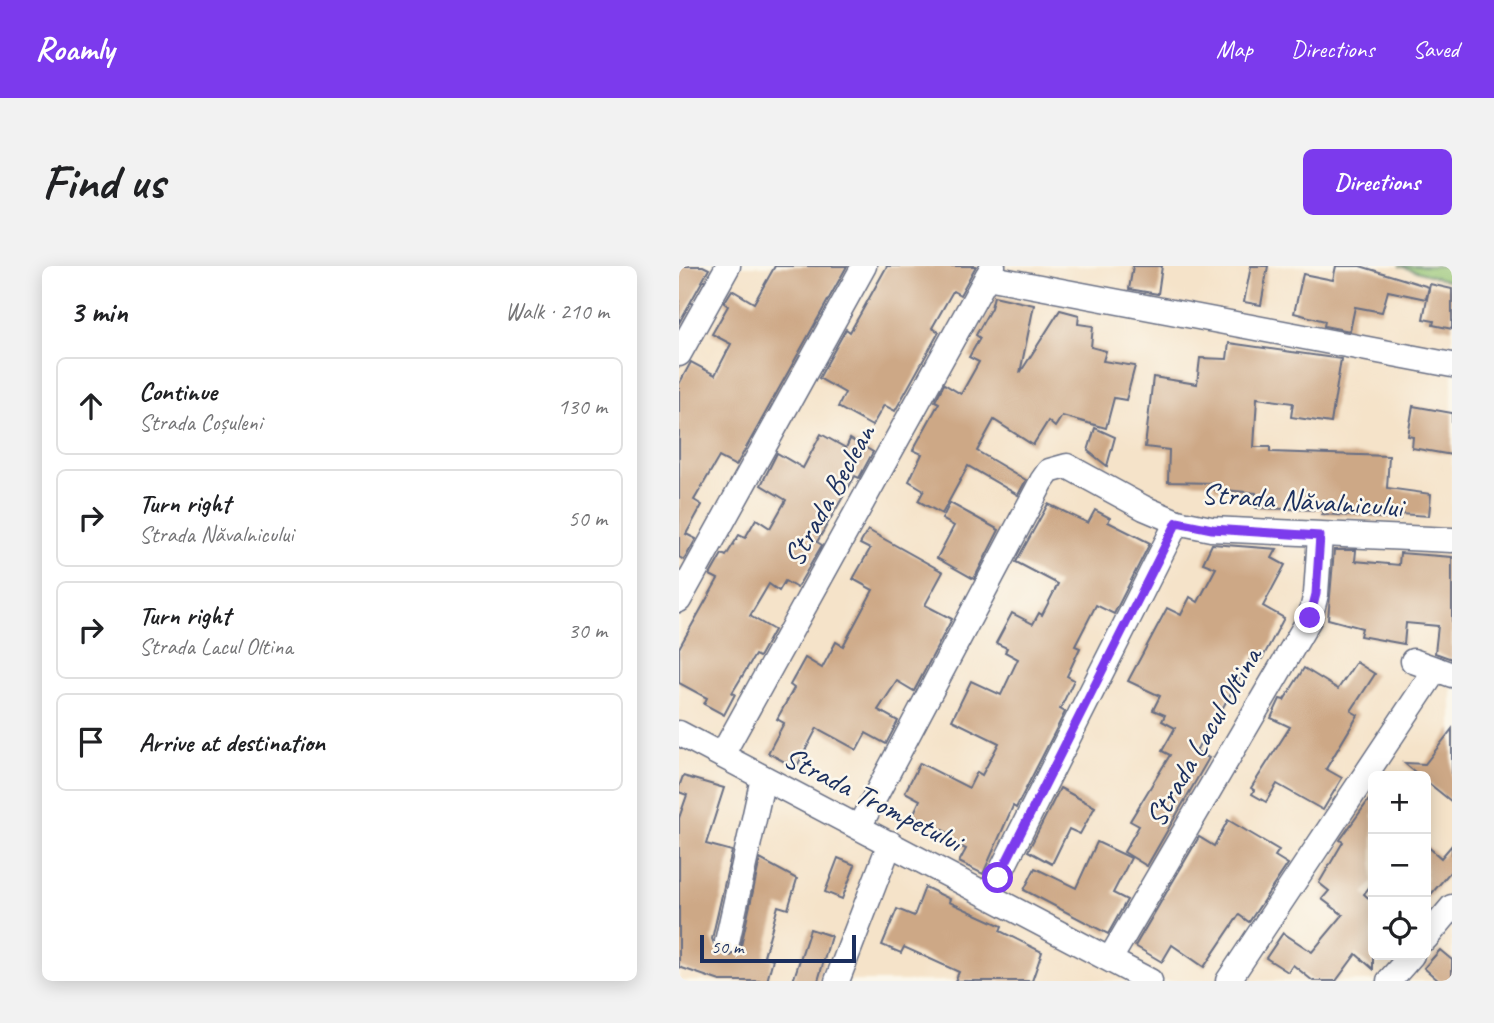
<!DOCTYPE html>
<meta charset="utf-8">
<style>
:root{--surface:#fff;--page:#f2f2f2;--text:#202124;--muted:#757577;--line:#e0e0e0;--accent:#7c3aed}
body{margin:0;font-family:Caveat,sans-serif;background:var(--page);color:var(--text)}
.controls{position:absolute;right:21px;bottom:21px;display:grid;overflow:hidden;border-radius:10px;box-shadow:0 4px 18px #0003}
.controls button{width:63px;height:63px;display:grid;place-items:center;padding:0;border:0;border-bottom:2px solid var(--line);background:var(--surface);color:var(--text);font:35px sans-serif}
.scale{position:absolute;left:21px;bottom:18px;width:156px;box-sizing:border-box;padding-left:7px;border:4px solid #1b2f5e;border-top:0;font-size:19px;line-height:24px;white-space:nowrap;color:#1b2f5e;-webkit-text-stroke:5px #fbf7ec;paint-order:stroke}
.stop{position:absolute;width:21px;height:21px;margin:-16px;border:5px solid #7c3aed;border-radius:50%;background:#fff}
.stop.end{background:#7c3aed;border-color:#fff;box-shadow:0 2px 7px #0008}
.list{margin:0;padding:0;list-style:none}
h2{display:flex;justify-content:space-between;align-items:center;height:91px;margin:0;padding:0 28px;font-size:30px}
h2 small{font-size:23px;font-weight:400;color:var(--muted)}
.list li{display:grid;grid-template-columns:46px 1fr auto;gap:21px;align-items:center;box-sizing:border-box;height:98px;margin:0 14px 14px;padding:0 14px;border:2px solid var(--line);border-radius:10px}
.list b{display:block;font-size:26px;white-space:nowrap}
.list p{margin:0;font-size:23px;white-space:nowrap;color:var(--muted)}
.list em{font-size:23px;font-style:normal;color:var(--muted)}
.icon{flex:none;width:38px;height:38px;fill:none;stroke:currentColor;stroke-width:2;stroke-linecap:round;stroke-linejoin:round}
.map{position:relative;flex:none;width:773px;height:715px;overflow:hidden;border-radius:10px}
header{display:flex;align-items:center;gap:42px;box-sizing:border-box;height:98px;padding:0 35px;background:var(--accent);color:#fff}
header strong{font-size:33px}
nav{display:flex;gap:38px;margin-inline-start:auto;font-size:24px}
.intro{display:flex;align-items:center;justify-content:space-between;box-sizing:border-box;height:168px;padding:0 42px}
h1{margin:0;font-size:49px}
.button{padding:18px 32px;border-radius:10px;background:var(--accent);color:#fff;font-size:24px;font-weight:700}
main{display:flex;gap:42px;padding:0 42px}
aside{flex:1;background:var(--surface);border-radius:10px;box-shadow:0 4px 18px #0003}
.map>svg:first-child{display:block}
.green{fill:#95c473;stroke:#587a68;stroke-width:2}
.building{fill:#cda886}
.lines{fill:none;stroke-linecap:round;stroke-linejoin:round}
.minor-casing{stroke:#676e83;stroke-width:27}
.minor{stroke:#fff;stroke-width:24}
.route{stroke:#7c3aed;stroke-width:9}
.labels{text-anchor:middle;stroke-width:5;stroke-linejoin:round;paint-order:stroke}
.street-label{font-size:30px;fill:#1b2f5e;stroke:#fbf7ec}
</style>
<header>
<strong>Roamly</strong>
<nav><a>Map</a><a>Directions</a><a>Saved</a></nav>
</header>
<div class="intro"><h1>Find us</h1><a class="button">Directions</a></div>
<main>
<aside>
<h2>3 min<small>Walk · 210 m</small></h2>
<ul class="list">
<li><svg class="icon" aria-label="ahead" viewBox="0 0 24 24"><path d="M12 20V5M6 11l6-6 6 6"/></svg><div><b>Continue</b><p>Strada Coșuleni</p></div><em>130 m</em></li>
<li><svg class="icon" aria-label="right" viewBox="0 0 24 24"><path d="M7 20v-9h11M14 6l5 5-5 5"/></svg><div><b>Turn right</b><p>Strada Năvalnicului</p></div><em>50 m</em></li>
<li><svg class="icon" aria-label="right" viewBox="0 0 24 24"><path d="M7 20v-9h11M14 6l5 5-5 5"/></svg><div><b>Turn right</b><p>Strada Lacul Oltina</p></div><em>30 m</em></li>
<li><svg class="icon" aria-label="arrive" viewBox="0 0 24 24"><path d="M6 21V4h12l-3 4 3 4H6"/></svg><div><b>Arrive at destination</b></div></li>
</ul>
</aside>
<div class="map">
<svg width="773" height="715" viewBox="0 0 773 715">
<rect width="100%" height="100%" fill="#fbf7ec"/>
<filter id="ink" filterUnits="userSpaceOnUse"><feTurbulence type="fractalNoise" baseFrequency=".0143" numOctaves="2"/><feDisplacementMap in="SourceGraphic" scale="14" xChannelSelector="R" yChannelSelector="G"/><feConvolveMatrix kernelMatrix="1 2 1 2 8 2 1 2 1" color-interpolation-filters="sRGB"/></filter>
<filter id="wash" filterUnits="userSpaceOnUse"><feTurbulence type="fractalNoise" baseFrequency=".00686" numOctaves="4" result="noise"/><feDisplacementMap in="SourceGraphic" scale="28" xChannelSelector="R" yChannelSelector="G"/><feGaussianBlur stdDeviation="1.57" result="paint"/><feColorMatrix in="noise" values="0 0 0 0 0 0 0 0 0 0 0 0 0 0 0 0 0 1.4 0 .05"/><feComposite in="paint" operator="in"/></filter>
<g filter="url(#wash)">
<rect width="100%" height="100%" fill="#f5e3c9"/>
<path class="green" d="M 720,0 L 773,0 L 773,16 Z"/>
<g id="blocks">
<g class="building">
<path d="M 0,0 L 24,0 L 30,3 L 0,57 Z"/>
<path d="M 96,0 L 168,0 L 57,200 L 40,191 L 15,234 L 23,239 L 7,268 L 17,273 L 5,294 L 0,291 L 0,118 L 12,96 L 36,109 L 52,78 L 33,68 L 49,40 L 45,37 L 53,24 L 75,37 Z"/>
<path d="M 208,0 L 297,0 L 281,29 L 274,25 L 253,62 L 260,66 L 216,145 L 205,139 L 193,160 L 159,141 L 166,127 L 140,112 L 167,63 L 171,66 L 183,45 Z"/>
<path d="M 454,0 L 483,0 L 479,28 L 450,23 Z"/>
<path d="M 572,0 L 589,0 L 582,39 L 565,36 Z"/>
<path d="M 657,0 L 681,0 L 750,21 L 747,33 L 709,25 L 703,46 L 676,41 L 671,65 L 645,60 L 646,55 L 615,47 L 624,8 L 654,14 Z"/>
<path d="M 751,18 L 773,23 L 773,63 L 754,59 L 755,55 L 744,53 Z"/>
<path d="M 315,30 L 355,39 L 341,107 L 381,44 L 400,49 L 399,58 L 414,60 L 412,81 L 427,85 L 424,95 L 456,100 L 447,134 L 435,132 L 427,162 L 383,150 L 376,161 L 369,155 L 354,179 L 315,154 L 298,185 L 347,214 L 339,229 L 289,200 L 263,248 L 239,235 L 245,224 L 230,215 L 243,188 L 234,184 L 260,137 L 256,135 L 265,118 L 282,128 L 300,96 L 290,91 L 301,72 L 297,69 L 312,42 Z"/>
<path d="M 550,77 L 662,93 L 652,157 L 612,151 L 614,137 L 578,132 L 575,181 L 591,181 L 591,186 L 710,190 L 708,222 L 752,228 L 750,250 L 721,248 L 721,253 L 643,248 L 643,244 L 577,242 L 577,227 L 535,223 L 535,217 L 489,216 L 490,184 L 466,181 L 474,111 L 518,118 L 521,92 L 548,93 Z"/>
<path d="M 734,140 L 773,147 L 773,189 L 733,182 L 734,171 L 729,170 Z"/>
<path d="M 416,162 L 436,171 L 428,200 L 409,185 Z"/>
<path d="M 142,168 L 167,182 L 171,173 L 194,186 L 180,212 L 176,210 L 138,276 L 143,279 L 118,322 L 106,315 L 100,325 L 90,318 L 71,350 L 95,364 L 80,391 L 76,389 L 53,427 L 56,428 L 45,449 L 25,438 L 28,432 L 0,417 L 0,382 L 39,313 L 31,309 L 43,288 L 47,290 L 60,269 L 66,272 L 77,253 L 91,262 L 107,234 L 82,219 L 98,187 L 124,202 Z"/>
<path d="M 271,237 L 320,264 L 295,313 L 258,292 L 275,260 L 263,253 Z"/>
<path d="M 369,238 L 409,257 L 416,244 L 431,252 L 429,256 L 471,277 L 435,348 L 417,339 L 396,380 L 401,382 L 388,410 L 395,414 L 381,443 L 386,446 L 337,542 L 334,540 L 304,608 L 280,596 L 287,583 L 268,574 L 271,568 L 234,549 L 241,534 L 226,526 L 241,497 L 290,522 L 298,506 L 303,509 L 320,477 L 273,454 L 292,415 L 322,429 L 339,393 L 326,386 L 328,382 L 317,377 L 333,347 L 354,358 L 360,347 L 363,349 L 379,318 L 337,296 Z"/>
<path d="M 189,264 L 264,306 L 246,339 L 273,353 L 235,425 L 218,415 L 199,444 L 219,455 L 207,478 L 187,467 L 178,484 L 138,462 L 117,502 L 89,487 L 105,457 L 98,453 L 115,422 L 111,419 L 126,392 L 143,402 L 157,376 L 164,380 L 194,324 L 174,313 L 191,283 L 181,278 Z"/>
<path d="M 533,278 L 598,283 L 593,292 L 606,299 L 584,340 L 605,352 L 583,393 L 574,388 L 543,443 L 540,441 L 517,485 L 530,492 L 468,600 L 445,586 L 460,560 L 451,555 L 491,489 L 483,485 L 496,462 L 483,455 L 486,449 L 474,444 L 481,430 L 449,415 L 488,342 L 502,349 L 511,331 L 519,336 L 537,302 L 524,297 Z"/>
<path d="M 655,284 L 677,284 L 676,295 L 720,299 L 721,287 L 773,291 L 773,393 L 756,387 L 759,360 L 727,357 L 725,378 L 681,370 L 683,362 L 649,353 Z"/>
<path d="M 677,396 L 696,408 L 672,445 L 679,449 L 647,503 L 663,512 L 644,544 L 598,518 L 587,536 L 573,528 L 575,524 L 572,522 L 611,461 L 592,452 L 601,433 L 605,434 L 625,402 L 659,423 Z"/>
<path d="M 773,463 L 773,536 L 747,515 L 747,510 L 741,510 L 725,497 L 746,498 Z"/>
<path d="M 4,510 L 45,522 L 27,578 L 53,585 L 33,673 L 39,687 L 52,690 L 62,680 L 81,593 L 118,613 L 109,643 L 99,640 L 85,690 L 94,693 L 88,715 L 41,715 L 0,701 L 0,552 L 8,529 L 0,526 L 0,521 Z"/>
<path d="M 381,522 L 416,541 L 401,568 L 390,563 L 373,598 L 349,585 Z"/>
<path d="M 694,528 L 694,616 L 685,628 L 694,636 L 694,703 L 677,688 L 657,715 L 634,715 L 614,699 L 609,706 L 587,692 L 604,667 L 633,686 L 664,649 L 643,633 L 650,625 L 640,617 L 664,576 L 661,574 Z"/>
<path d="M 549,554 L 600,584 L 596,590 L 609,598 L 570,656 L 560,649 L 525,701 L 493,679 L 483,696 L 456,680 L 520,571 L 535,580 Z"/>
<path d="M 418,576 L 452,592 L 434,627 L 448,634 L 429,668 L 345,624 L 356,602 L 397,622 Z"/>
<path d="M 747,579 L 762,592 L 773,579 L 773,604 L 747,634 Z"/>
<path d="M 159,592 L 176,599 L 163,633 L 146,626 Z"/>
<path d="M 246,621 L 271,633 L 270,636 L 323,660 L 321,665 L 363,686 L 353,715 L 276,715 L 280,706 L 225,681 L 222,687 L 203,679 L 218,643 L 235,650 Z"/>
<path d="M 131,663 L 152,670 L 139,715 L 114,715 Z"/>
<path d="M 761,684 L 773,694 L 773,715 L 760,715 L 745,702 Z"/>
</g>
</g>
</g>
<g filter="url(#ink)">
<use href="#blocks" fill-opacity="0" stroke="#676e83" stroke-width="2"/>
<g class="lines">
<defs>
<g id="minor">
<path d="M 308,11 L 773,99"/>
<path d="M 0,88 L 49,0"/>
<path d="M 0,334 L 185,0"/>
<path d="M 734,395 L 773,409"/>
<path d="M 0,467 L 471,715"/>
<path d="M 43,489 L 314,0"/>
<path d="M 180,561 L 363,215 L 370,205 L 388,200 L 465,242 L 498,256 L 532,263 L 773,274"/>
<path d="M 310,629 L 498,256"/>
<path d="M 747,672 L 773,641"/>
<path d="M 48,676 L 84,512"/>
<path d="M 431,693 L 631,352 L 637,328 L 641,270"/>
<path d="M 158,715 L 211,577"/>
<path d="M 549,715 L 757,403"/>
<path d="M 710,715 L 733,689"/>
</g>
</defs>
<use href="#minor" class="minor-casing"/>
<use href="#minor" class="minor"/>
</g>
</g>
<g class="lines" filter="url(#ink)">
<path class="route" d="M 319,612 L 498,256 L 533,263 L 641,270 L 637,328 L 631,352"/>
</g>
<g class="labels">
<g class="street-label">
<text transform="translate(150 229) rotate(-61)" y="10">Strada Beclean</text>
<text transform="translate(623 234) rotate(4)" y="10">Strada Năvalnicului</text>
<text transform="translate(524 471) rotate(-60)" y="10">Strada Lacul Oltina</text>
<text transform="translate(194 533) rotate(27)" y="10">Strada Trompetului</text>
</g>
</g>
</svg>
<div class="controls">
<button>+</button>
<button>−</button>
<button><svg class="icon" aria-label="locate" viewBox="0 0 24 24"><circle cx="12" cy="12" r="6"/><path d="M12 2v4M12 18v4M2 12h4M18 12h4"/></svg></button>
</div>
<div class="scale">50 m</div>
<div class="stop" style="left:319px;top:612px"></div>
<div class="stop end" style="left:631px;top:352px"></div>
</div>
</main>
